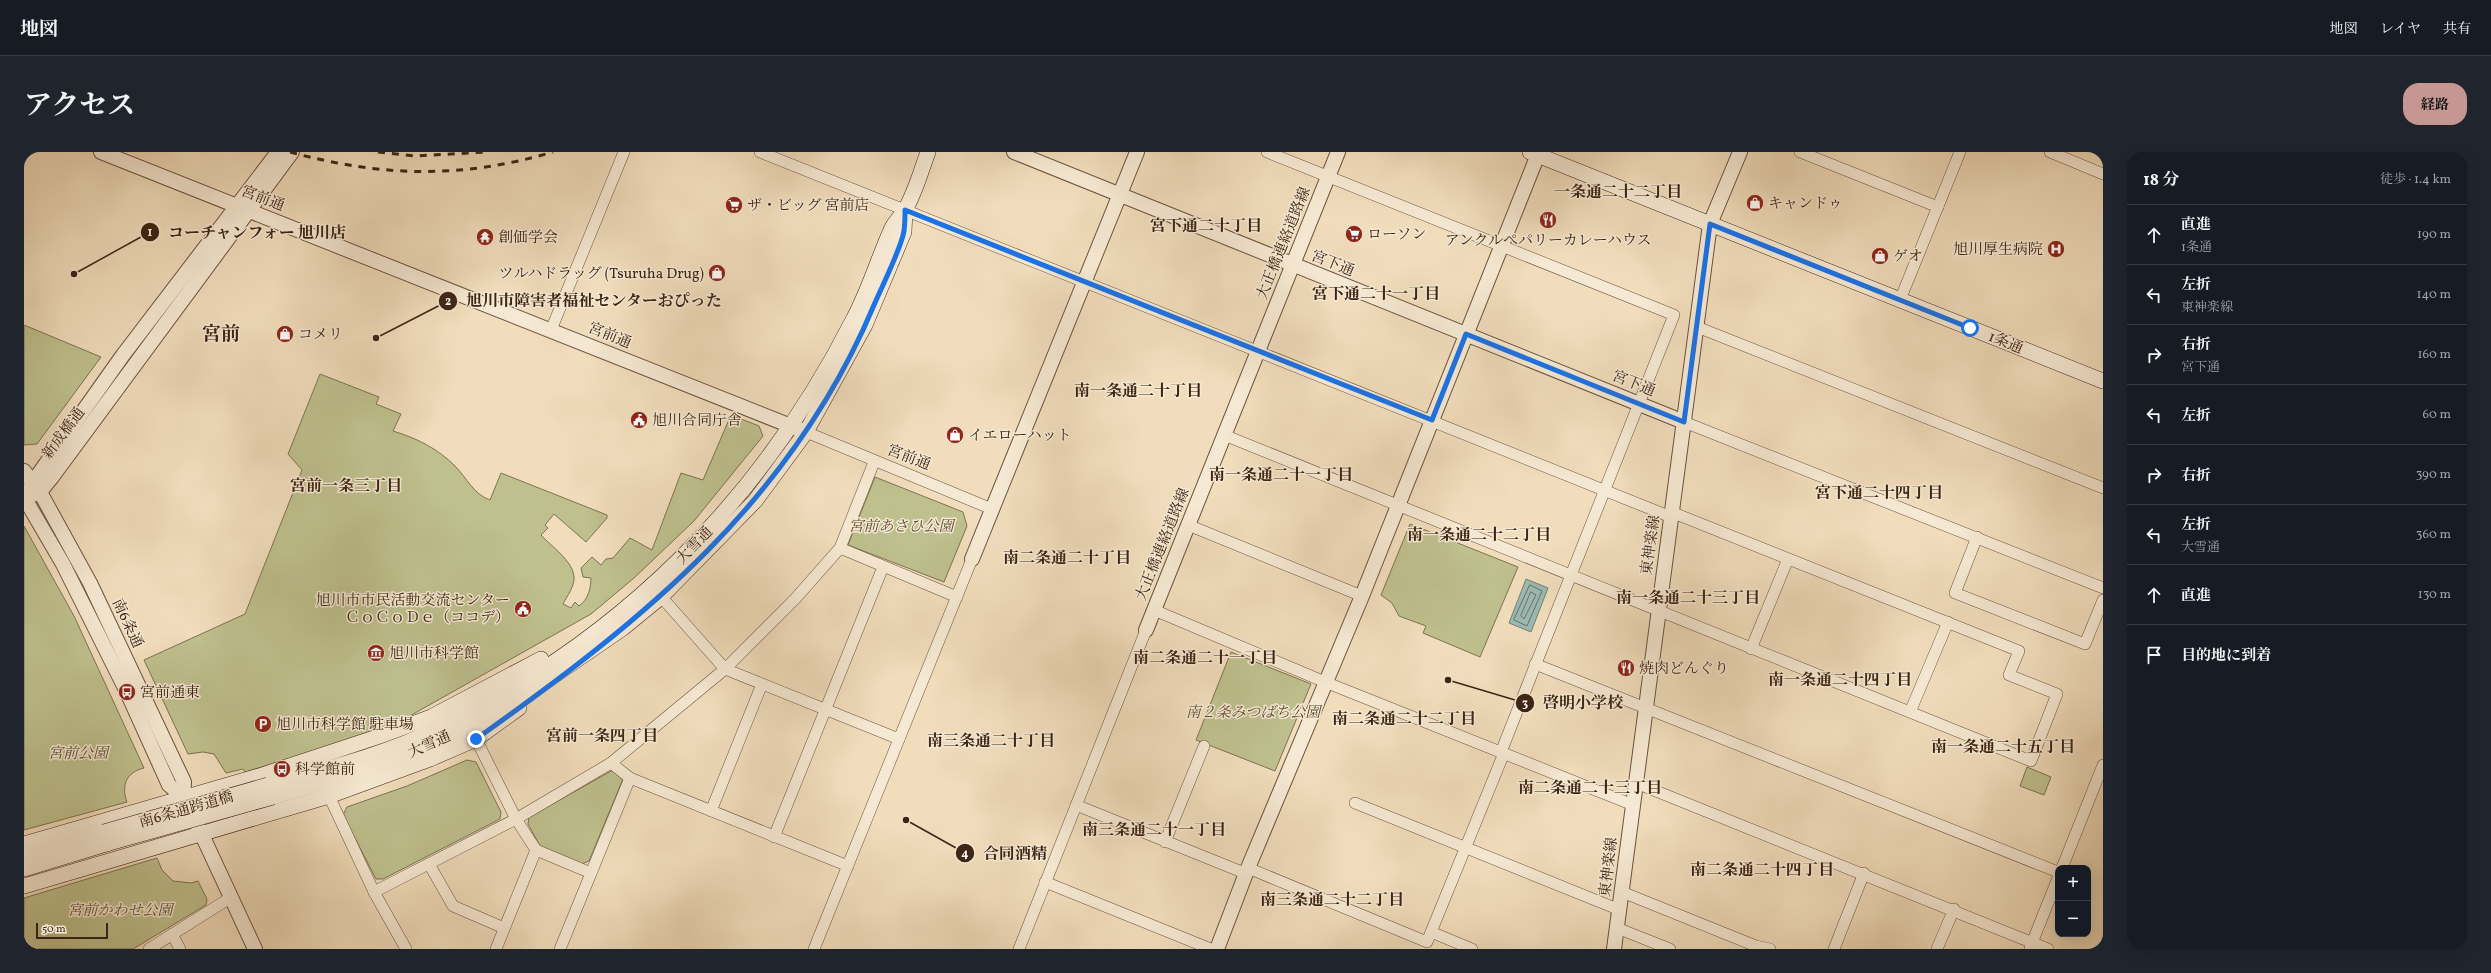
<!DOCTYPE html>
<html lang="ja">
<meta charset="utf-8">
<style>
:root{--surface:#171b24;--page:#20242c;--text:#f1f3f6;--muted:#9ea1a6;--line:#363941;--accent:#c59692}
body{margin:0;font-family:Vollkorn,"Noto Serif JP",serif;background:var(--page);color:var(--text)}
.controls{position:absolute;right:12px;bottom:12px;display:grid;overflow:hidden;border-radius:8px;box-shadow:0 4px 16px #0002}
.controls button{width:36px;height:36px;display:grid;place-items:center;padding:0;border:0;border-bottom:1px solid var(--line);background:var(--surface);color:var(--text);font:20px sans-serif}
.scale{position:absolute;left:12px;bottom:10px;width:72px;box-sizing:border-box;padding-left:4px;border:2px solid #3d2414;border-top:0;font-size:11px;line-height:14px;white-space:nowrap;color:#3d2414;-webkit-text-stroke:3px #f6e9d3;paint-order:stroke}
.stop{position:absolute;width:12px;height:12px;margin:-9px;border:3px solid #1a73e8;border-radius:50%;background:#fff}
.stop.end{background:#1a73e8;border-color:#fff;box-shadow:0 1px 4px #0008}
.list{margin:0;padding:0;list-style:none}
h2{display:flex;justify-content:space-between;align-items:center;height:52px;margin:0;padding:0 16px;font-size:17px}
h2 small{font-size:13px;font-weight:400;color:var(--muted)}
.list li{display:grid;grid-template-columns:26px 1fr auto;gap:12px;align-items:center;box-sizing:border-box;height:60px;padding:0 16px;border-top:1px solid var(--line)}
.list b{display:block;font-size:15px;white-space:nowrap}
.list p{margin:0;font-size:13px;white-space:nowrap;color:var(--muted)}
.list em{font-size:13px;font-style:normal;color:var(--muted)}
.icon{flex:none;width:22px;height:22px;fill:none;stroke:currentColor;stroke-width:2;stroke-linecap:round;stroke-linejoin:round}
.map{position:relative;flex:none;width:2079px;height:797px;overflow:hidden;border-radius:16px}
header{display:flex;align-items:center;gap:24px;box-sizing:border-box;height:56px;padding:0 20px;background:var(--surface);border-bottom:1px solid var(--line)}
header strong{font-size:19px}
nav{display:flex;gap:22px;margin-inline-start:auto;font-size:14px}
.intro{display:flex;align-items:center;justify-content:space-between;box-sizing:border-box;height:96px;padding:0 24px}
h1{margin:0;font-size:28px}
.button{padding:10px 18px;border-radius:16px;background:var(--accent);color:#111;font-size:14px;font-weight:700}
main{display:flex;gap:24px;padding:0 24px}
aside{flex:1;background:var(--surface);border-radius:16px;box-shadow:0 4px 16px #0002}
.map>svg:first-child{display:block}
.green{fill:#bec08e;stroke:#7e7251}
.water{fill:#9bbbb4;stroke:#757f74}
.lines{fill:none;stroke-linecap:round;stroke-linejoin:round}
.shore{stroke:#6c7064;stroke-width:1}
.minor-casing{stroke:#6a523e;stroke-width:12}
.tertiary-casing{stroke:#6a523e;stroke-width:16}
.secondary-casing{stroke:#3d2414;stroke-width:16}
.minor{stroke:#f6e9d3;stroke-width:11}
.tertiary{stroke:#f6e9d3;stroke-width:14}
.secondary{stroke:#f6e9d3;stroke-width:15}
.rail{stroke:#3d2414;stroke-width:3;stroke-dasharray:7 7;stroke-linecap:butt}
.secondary-bridge-casing{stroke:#3d2414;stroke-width:16;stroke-linecap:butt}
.secondary-bridge{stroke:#f6e9d3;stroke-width:15}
.route{stroke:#1a73e8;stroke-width:5}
.labels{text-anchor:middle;stroke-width:3;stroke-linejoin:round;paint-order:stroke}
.street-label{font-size:15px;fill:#3d2414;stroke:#f6e9d3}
.poi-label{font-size:15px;fill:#3d2414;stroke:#f6e9d3;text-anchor:start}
.park-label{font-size:15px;font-style:italic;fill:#5d4b32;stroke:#f6e9d3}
.neighbourhood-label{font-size:16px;font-weight:bold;fill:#3d2414;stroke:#f6e9d3}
.district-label{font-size:19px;font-weight:bold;fill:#3d2414;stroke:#f6e9d3}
.leader{fill:none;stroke:#3d2414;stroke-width:1.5}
.callout-dot{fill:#3d2414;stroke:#f6e9d3;stroke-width:1.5}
.mark-label{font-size:12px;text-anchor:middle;font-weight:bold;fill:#fff}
.callout-label{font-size:16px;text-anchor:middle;font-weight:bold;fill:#3d2414;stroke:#f6e9d3;stroke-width:3;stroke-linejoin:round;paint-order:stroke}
</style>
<header>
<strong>地図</strong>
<nav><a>地図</a><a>レイヤ</a><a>共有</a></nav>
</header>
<div class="intro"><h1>アクセス</h1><a class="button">経路</a></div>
<main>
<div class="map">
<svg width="2079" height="797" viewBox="0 0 2079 797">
<rect width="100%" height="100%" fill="#f1ddbc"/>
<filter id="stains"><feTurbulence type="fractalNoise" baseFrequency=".005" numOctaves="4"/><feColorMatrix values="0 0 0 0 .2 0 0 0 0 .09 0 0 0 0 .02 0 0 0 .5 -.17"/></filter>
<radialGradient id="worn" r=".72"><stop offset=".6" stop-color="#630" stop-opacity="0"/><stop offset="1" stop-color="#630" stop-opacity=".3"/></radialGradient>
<g class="green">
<path d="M 0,173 L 77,205 L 13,292 L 0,293 Z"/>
<path d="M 296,222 L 355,245 L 352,252 L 377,262 L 369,279 C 392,286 413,296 431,314 C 443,326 449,342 466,348 L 477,321 L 583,363 L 583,366 L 562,390 L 530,362 L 521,373 L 524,376 L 517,383 C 527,394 549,409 550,425 C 551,434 543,444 539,452 L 547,456 L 551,450 L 555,454 C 564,448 567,436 567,426 L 559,425 L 557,416 L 568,405 L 577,413 L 582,407 L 589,406 L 606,386 L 628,398 L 657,321 L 679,328 L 707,263 L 735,274 L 739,284 L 670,369 L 610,426 L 567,462 L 375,570 L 306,595 L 221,620 L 219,617 L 202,621 L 190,602 L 179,600 L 164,602 L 120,508 L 221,462 L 278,318 L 264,302 Z"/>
<path d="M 851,325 L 939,360 L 943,374 L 920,430 L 824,393 Z"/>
<path d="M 1386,372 L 1494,415 L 1456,505 L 1399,481 L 1402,474 L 1375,464 L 1368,451 L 1357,443 Z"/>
<path d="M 0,374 L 50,464 L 120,616 C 102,620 97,634 103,650 L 0,678 Z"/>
<path d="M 1207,500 L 1287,532 L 1251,619 L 1172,588 Z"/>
<path d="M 443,608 L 452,610 L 477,660 L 476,667 L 359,727 L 352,727 L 319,663 L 323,655 L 383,634 Z"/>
<path d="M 2003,615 L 2027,625 L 2020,643 L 1996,634 Z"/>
<path d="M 589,618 L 599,627 L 565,709 L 558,712 L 516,694 L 504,672 L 505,665 Z"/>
<path d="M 133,706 L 138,718 L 149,729 L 167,731 L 174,729 L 183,747 L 182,753 L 109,797 L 0,797 L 0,746 Z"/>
</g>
<path class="water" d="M 1502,427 L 1524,436 L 1507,480 L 1485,471 Z"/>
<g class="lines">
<g class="shore">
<path d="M 1506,433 L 1518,439 L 1503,474 L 1490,468 Z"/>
<path d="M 1507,440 L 1512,443 L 1500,467 L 1497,464 Z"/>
</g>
<defs>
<g id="minor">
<path d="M 736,0 L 1647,365"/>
<path d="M 1243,0 L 1650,163 L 1477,600"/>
<path d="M 1776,0 L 1914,55"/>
<path d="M 2026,0 L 2079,22"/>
<path d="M 1876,148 L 1936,0"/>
<path d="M 1673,175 L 2079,336"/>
<path d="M 527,178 L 600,0"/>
<path d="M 1660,270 L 2079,436"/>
<path d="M 782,280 L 968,357"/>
<path d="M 1200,283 L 2007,609 L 2033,542 L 1985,523 L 1995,499 L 1647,360"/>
<path d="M 1164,373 L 1338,444"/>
<path d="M 1953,385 L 1931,441 L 2061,492 L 2079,448"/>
<path d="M 816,396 L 933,445"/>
<path d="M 633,440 L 701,517 L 875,587"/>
<path d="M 1130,458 L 1301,530 L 1609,653"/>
<path d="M 1727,497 L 1764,407"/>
<path d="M 1511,512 L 2034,720"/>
<path d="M 1886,560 L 1924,470"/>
<path d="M 452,587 L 492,667 L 512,698 L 567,721"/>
<path d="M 587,611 L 606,626"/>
<path d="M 1612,631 L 2024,797"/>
<path d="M 305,644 L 350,740 L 382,797"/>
<path d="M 1331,651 L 1596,758"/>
<path d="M 1052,653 L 1223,722"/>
<path d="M 687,659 L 738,532"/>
<path d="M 750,685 L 859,415"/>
<path d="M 1141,690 L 1180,594"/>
<path d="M 405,712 L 429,754 L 480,776"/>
<path d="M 1224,716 L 1403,790 L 1480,601"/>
<path d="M 2038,716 L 2079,613"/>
<path d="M 1021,730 L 1187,797"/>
<path d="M 350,740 L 492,667 L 587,611 L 701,517 L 771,447 L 816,396 L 850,310"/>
<path d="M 1598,740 L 1732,794 L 1746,797"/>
<path d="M 1593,776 L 1646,797"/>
<path d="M 1407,780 L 1448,797"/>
<path d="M 148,782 L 156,797"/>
<path d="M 2006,796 L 2034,726"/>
<path d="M 125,797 L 206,746"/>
<path d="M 472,797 L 512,698"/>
<path d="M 536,797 L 606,626 L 824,714"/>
<path d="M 790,797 L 948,407"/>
<path d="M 995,797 L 1122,478"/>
<path d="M 1810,797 L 1840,721"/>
<path d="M 1913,797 L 1930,757"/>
</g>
<g id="tertiary">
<path d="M 77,0 L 782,280"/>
<path d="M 990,0 L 1660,270"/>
<path d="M 0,319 L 16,340 L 66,431 L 160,630 L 159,645"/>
<path d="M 0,345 L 39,412 L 103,540 L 145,633 L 159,645 L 164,654"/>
<path d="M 1,346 L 16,340 L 28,325 L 268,0"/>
<path d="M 1,346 L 9,330 L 99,203 L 254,0"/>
<path d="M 948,407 L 1113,0"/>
<path d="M 1122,478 L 1314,0"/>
<path d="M 173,672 L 231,797"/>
<path d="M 1193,797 L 1224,716 L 1338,444 L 1515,0"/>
<path d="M 1590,797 L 1686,72 L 1716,0"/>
</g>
<g id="secondary">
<path d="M 1506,0 L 2079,229"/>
<path d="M 244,633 C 301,617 360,603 413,577 C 597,489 738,348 830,166 C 845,138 854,107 867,78 C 870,70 877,65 881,58 C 891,41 897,19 904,0"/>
<path d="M 249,645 L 353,615 L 410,591 L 464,564 L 522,529 L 599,476 L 637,445 L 731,349 L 782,280 L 841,173 L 880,80 L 881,58"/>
<path d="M 0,692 L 235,624 L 356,584 L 407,565 L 517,507"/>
<path d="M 0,704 L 80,680"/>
<path d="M 0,717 L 85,691"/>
<path d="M 0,734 L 305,644 L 406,607 L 452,587 L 495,556"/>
</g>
</defs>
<use href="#minor" class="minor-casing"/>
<use href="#tertiary" class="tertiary-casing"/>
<use href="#secondary" class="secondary-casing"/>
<use href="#minor" class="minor"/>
<use href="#tertiary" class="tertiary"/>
<use href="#secondary" class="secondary"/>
<g class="rail">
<path d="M 266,0 C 358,25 437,27 529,0"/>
<path d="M 354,0 L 390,4 L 463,0"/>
</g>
<defs>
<g id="secondary-bridge">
<path d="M 80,680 L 244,633"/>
<path d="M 85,691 L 249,645"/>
</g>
</defs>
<use href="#secondary-bridge" class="secondary-bridge-casing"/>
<use href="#secondary-bridge" class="secondary-bridge"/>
</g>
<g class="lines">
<path class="route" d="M 452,587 C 620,468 768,349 850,153 C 858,134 877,97 880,79 C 881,72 881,64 881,58 L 1408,268 L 1442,182 L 1660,270 L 1686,72 L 1946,176"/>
</g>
<defs>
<symbol id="shop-disc" viewBox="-11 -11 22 22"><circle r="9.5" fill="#8f2418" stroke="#f6e9d3"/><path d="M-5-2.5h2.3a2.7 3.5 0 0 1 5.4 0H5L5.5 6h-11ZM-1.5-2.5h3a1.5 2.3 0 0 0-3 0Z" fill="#fff"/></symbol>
<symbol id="supermarket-disc" viewBox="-11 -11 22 22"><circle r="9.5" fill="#8f2418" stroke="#f6e9d3"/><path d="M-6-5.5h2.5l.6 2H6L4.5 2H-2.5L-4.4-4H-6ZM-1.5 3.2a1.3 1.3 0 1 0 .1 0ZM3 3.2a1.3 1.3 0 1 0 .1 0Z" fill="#fff"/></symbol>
<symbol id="restaurant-disc" viewBox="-11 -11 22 22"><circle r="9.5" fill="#8f2418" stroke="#f6e9d3"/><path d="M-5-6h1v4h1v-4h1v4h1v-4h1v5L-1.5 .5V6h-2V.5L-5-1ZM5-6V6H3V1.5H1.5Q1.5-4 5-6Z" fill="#fff"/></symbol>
<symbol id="temple-disc" viewBox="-11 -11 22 22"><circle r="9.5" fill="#8f2418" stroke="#f6e9d3"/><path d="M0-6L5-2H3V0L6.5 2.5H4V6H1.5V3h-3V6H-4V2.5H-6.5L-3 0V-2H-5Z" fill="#fff"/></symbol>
<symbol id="hospital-disc" viewBox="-11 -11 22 22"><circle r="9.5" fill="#8f2418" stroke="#f6e9d3"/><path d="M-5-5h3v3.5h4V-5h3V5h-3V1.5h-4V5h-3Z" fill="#fff"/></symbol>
<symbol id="civic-disc" viewBox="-11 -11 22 22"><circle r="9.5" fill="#8f2418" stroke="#f6e9d3"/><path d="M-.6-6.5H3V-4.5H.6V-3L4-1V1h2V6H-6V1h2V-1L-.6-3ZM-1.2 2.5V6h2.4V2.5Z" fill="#fff"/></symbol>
<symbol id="museum-disc" viewBox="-11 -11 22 22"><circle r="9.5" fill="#8f2418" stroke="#f6e9d3"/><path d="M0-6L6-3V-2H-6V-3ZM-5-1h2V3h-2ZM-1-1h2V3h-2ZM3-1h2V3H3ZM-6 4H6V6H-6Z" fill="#fff"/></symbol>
<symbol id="bus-disc" viewBox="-11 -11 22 22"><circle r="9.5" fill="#8f2418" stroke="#f6e9d3"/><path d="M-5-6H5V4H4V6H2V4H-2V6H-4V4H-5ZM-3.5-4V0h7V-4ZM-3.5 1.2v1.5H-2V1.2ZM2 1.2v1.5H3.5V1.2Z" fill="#fff"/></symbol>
<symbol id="parking-disc" viewBox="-11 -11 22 22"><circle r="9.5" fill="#8f2418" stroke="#f6e9d3"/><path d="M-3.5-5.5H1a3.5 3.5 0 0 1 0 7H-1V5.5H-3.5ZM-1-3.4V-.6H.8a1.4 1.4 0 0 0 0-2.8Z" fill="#fff"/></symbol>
</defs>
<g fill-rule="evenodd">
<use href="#shop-disc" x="1721" y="41" width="20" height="20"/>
<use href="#supermarket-disc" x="700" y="43" width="20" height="20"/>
<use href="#restaurant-disc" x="1514" y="58" width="20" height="20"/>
<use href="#supermarket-disc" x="1320" y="72" width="20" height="20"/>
<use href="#temple-disc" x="451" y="75" width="20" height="20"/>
<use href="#hospital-disc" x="2022" y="87" width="20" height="20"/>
<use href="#shop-disc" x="1846" y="94" width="20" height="20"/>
<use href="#shop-disc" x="683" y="111" width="20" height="20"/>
<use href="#shop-disc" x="251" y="172" width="20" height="20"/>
<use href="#civic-disc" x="605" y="258" width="20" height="20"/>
<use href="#shop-disc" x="921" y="273" width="20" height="20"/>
<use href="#civic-disc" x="489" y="447" width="20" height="20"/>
<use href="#museum-disc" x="342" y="491" width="20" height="20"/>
<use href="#restaurant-disc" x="1592" y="506" width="20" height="20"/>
<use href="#bus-disc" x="93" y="530" width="20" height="20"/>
<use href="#parking-disc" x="229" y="562" width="20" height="20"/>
<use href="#bus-disc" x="248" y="607" width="20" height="20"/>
</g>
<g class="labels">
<g class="street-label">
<text transform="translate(239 46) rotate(21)" y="5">宮前通</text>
<text transform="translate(1259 91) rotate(-68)" y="5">大正橋連絡道路線</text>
<text transform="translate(1309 111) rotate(22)" y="5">宮下通</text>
<text transform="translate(586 183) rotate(22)" y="5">宮前通</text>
<text transform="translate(1982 190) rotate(22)" y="5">1条通</text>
<text transform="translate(1610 231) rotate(22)" y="5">宮下通</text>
<text transform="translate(39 281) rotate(-53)" y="5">新成橋通</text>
<text transform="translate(885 305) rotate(21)" y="5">宮前通</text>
<text transform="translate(1138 392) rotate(-68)" y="5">大正橋連絡道路線</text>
<text transform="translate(670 393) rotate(-46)" y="5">大雪通</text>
<text transform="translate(1626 393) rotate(-82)" y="5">東神楽線</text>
<text transform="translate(104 471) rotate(65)" y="5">南6条通</text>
<text transform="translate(405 592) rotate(-24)" y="5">大雪通</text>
<text transform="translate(162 657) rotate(-16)" y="5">南6条通跨道橋</text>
<text transform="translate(1584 715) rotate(-83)" y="5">東神楽線</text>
</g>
<g class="poi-label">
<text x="1744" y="56">キャンドゥ</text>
<text x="723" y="58">ザ・ビッグ 宮前店</text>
<text x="1343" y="87">ローソン</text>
<text x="474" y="90">創価学会</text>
<text x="1524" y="93" text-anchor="middle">アンクルぺパリーカレーハウス</text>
<text x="2019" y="102" text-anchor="end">旭川厚生病院</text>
<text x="1869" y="109">ゲオ</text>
<text x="680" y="126" text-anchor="end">ツルハドラッグ (Tsuruha Drug)</text>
<text x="274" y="187">コメリ</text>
<text x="628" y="273">旭川合同庁舎</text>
<text x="944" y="288">イエローハット</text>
<text x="486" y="453" text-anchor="end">旭川市市民活動交流センター<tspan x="486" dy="17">ＣｏＣｏＤｅ（ココデ）</tspan></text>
<text x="365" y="506">旭川市科学館</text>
<text x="1615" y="521">焼肉どんぐり</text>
<text x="116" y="545">宮前通東</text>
<text x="252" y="577">旭川市科学館 駐車場</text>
<text x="271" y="622">科学館前</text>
</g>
<g class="park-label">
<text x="877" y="379">宮前あさひ公園</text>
<text x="1229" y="565">南２条みつばち公園</text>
<text x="54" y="606">宮前公園</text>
<text x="96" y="763">宮前かわせ公園</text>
</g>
<g class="neighbourhood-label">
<text x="1594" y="45">一条通二十二丁目</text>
<text x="1182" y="79">宮下通二十丁目</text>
<text x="1352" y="147">宮下通二十一丁目</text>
<text x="1114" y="244">南一条通二十丁目</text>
<text x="1257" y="328">南一条通二十一丁目</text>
<text x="322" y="339">宮前一条三丁目</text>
<text x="1855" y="346">宮下通二十四丁目</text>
<text x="1455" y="388">南一条通二十二丁目</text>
<text x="1043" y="411">南二条通二十丁目</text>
<text x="1664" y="451">南一条通二十三丁目</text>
<text x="1181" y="511">南二条通二十一丁目</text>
<text x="1816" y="533">南一条通二十四丁目</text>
<text x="1380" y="572">南二条通二十二丁目</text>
<text x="578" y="589">宮前一条四丁目</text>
<text x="967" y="594">南三条通二十丁目</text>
<text x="1979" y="600">南一条通二十五丁目</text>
<text x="1566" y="641">南二条通二十三丁目</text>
<text x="1130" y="683">南三条通二十一丁目</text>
<text x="1738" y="723">南二条通二十四丁目</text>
<text x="1308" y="753">南三条通二十二丁目</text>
</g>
<g class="district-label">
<text x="197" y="188">宮前</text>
</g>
</g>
<path class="leader" d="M50 122L126 80M352 186L424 149M1424 528L1501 551M882 668L941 701"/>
<g class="callout-dot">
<circle cx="50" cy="122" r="4"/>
<circle cx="352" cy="186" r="4"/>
<circle cx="1424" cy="528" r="4"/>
<circle cx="882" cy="668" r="4"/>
<circle cx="126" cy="80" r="10"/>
<circle cx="424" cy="149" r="10"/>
<circle cx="1501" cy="551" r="10"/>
<circle cx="941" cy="701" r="10"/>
</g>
<g class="mark-label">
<text x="126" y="84">1</text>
<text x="424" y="153">2</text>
<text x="1501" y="555">3</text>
<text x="941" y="705">4</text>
</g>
<g class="callout-label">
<text x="233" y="86">コーチャンフォー 旭川店</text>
<text x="570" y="154">旭川市障害者福祉センターおぴった</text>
<text x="1559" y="556">啓明小学校</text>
<text x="991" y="707">合同酒精</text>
</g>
<rect width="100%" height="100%" filter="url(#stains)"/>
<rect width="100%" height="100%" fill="url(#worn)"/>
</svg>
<div class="controls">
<button>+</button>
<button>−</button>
</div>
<div class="scale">50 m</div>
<div class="stop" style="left:1946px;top:176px"></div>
<div class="stop end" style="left:452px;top:587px"></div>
</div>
<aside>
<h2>18 分<small>徒歩 · 1.4 km</small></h2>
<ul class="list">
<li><svg class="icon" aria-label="ahead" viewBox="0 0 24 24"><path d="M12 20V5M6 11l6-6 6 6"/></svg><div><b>直進</b><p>1条通</p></div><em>190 m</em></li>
<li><svg class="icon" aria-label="left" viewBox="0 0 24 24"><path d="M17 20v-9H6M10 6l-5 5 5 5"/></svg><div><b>左折</b><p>東神楽線</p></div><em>140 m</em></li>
<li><svg class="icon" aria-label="right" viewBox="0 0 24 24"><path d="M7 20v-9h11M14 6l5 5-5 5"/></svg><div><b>右折</b><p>宮下通</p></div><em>160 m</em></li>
<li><svg class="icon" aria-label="left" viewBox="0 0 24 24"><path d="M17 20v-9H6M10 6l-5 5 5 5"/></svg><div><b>左折</b></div><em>60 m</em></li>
<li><svg class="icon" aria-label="right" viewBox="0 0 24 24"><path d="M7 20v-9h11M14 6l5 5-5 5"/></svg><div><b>右折</b></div><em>390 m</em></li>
<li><svg class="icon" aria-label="left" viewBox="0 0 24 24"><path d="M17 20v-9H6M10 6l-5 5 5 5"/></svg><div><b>左折</b><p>大雪通</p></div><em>360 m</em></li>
<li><svg class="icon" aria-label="ahead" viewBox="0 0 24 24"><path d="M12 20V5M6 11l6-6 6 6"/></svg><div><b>直進</b></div><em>130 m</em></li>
<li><svg class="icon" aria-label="arrive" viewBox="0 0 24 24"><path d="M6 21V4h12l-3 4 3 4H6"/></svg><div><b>目的地に到着</b></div></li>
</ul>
</aside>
</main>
